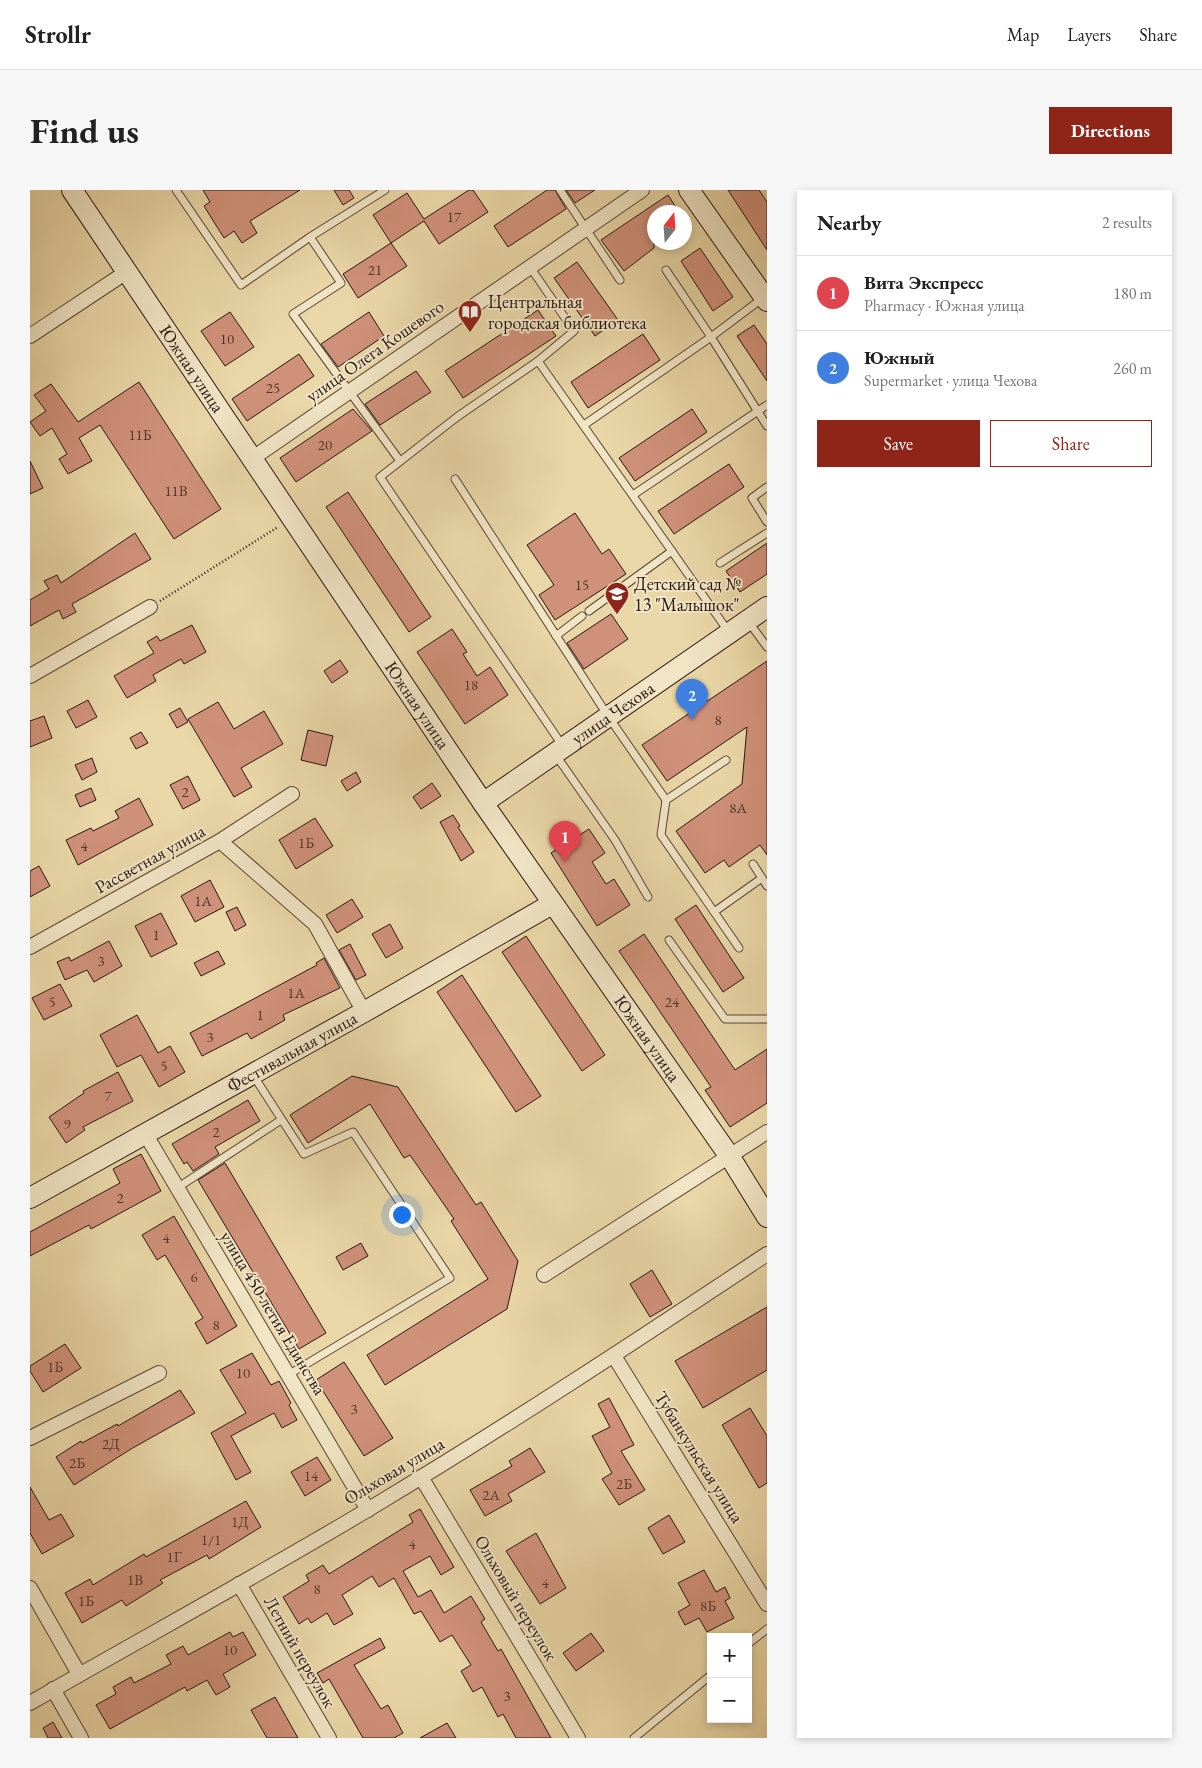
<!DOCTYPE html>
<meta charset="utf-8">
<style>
:root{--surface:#fff;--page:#f6f6f6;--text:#222;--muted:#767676;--line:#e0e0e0;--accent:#8f2418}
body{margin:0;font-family:"EB Garamond",serif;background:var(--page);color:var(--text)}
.controls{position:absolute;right:15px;bottom:15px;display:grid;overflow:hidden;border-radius:0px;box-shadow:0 2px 8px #0003}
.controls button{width:45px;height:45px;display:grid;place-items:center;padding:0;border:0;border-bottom:1px solid var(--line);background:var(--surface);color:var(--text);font:25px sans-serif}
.compass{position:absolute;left:617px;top:15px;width:45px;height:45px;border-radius:50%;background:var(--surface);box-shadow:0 2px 8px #0003;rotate:17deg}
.you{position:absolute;left:371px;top:1024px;width:18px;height:18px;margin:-12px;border:4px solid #fff;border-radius:50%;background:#1a73e8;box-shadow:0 0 0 8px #1a73e833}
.badge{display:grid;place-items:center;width:32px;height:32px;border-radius:50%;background:var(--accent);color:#fff;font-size:16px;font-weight:700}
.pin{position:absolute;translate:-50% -41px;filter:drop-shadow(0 1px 2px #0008)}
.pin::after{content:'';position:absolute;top:26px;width:18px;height:15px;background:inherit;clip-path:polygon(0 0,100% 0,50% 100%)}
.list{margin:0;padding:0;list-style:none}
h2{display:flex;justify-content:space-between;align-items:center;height:65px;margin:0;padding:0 20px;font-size:21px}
h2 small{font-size:16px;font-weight:400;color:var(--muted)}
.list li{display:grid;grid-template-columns:32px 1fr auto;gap:15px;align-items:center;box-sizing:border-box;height:75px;padding:0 20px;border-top:1px solid var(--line)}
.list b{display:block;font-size:19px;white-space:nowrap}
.list p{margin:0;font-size:16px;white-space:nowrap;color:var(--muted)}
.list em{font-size:16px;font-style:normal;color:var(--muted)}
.actions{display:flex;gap:10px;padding:15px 20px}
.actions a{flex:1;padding:11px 0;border:1px solid var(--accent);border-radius:0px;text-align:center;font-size:18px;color:var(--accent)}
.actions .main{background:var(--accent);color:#fff}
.map{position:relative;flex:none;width:737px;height:1548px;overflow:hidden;border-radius:0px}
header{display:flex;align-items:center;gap:30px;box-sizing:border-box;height:70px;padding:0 25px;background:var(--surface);border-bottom:1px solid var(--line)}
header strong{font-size:24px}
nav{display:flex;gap:28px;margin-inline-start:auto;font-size:18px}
.intro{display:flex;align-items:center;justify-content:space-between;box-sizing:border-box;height:120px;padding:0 30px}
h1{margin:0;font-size:35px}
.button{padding:12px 22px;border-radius:0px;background:var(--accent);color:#fff;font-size:18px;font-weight:700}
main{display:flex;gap:30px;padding:0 30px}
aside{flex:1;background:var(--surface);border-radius:0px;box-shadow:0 2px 8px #0003}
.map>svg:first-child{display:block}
.building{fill:#d0917a;stroke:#281711}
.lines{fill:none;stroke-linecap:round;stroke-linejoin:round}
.lane-casing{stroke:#584736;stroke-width:9}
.street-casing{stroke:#584736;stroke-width:16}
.secondary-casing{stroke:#281711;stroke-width:22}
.path{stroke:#281711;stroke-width:2.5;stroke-dasharray:1 2.5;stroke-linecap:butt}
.lane{stroke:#f1e5c6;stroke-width:7}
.street{stroke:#f1e5c6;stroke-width:14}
.secondary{stroke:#f1e5c6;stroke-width:20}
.labels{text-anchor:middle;stroke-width:4;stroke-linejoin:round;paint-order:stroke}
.number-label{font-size:15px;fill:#52362b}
.poi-label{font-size:18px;fill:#281711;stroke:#f1e5c6;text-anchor:start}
.street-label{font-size:18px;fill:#281711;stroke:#f1e5c6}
</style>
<header>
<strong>Strollr</strong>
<nav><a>Map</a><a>Layers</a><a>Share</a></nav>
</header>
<div class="intro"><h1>Find us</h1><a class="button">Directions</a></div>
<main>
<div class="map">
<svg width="737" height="1548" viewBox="0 0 737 1548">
<rect width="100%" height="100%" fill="#ead7a7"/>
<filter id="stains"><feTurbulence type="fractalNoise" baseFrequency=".004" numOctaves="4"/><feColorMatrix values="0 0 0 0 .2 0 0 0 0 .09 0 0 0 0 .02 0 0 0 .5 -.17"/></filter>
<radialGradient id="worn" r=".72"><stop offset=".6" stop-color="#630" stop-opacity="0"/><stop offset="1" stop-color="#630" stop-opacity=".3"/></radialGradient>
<g class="building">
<path d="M 173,0 L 270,0 L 220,31 L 227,43 L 212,53 L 204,41 L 194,48 L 174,16 L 180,12 Z"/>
<path d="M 304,0 L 319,0 L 324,8 L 313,15 Z"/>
<path d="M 439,0 L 443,0 L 458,22 L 409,54 L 394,31 L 361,53 L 343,25 L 377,3 L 394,29 Z"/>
<path d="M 517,0 L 525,0 L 536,19 L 478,57 L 464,36 Z"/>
<path d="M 536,0 L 565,0 L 545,13 Z"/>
<path d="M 698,0 L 729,0 L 737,12 L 737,60 Z"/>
<path d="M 638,5 L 649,22 L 624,22 L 624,58 L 594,81 L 571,50 Z"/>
<path d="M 361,53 L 377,76 L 328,108 L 313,84 Z"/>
<path d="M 670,58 L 703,107 L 683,121 L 651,71 Z"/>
<path d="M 547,72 L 588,130 L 565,146 L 524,88 Z"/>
<path d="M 508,120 L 526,146 L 433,208 L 415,181 Z"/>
<path d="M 200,122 L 224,157 L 195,176 L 171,141 Z"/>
<path d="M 339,122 L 354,146 L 308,177 L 291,154 Z"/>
<path d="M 724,135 L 737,154 L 737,191 L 707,146 Z"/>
<path d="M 613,144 L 630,170 L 558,218 L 541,192 Z"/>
<path d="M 269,164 L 284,186 L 217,231 L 202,209 Z"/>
<path d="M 386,181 L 401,202 L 350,235 L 335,214 Z"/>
<path d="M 109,192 L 191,319 L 144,349 L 70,235 L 49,248 L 62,271 L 38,284 L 29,269 L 37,264 L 22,238 L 10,246 L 0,232 L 16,221 L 4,205 L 21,194 L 48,232 Z"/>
<path d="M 323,219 L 342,241 L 266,292 L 250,268 Z"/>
<path d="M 662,219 L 677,242 L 605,291 L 589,268 Z"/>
<path d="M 0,271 L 13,298 L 0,304 Z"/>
<path d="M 699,274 L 714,297 L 644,344 L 628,321 Z"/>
<path d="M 318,302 L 401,427 L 379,442 L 296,317 Z"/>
<path d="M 545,323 L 572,364 L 579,359 L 596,384 L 525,430 L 509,405 L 524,395 L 497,355 Z"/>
<path d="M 105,343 L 121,369 L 42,414 L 46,422 L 33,429 L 29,420 L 0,436 L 0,410 L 19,399 L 14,391 L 27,385 L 31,393 Z"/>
<path d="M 737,353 L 737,384 L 710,402 L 696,381 Z"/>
<path d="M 581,424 L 598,449 L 554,479 L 537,453 Z"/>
<path d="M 162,435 L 176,462 L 154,474 L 151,469 L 123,485 L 126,491 L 97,508 L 84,486 L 124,463 L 117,452 L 127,446 L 130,451 Z"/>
<path d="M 422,439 L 437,462 L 433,464 L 447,486 L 460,477 L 478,505 L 435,534 L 387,462 Z"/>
<path d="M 310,470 L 318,482 L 302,493 L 294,481 Z"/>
<path d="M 737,471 L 737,665 L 730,655 L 699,677 L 694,670 L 675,683 L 646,641 L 712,594 L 717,537 L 637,591 L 612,555 Z"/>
<path d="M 58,510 L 67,527 L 46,538 L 37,521 Z"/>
<path d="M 188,512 L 204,539 L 234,521 L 253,554 L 211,578 L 222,597 L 204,607 L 158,529 Z"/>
<path d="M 150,518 L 158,532 L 147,538 L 139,524 Z"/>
<path d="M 14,526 L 22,548 L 0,557 L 0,531 Z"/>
<path d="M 278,540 L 303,546 L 296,576 L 271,570 Z"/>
<path d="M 111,542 L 118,553 L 106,559 L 100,548 Z"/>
<path d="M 62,568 L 67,582 L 52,590 L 45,575 Z"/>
<path d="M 326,582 L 331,592 L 317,601 L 311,591 Z"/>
<path d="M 158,586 L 170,610 L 153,619 L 140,595 Z"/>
<path d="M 402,593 L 411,606 L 391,619 L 383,607 Z"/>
<path d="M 61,598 L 66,610 L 50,617 L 45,605 Z"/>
<path d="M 109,608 L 123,635 L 48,675 L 36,650 L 61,638 L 63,641 L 89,628 L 85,621 Z"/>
<path d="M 423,625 L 430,636 L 428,637 L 444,662 L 431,671 L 410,632 Z"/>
<path d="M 285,628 L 303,656 L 266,679 L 249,650 Z"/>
<path d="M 559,639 L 575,663 L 562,672 L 576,694 L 584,689 L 600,715 L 567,736 L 521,663 Z"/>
<path d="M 9,676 L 20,696 L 0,707 L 0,681 Z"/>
<path d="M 180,690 L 194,717 L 165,732 L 151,706 Z"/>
<path d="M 322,709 L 333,727 L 307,743 L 296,725 Z"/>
<path d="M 666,715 L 714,788 L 693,802 L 645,729 Z"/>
<path d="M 207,717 L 216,735 L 205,741 L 196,722 Z"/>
<path d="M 131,723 L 147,754 L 121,767 L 105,736 Z"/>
<path d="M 360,734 L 373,758 L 356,768 L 342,744 Z"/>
<path d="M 614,744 L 705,880 L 737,859 L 737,913 L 700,937 L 675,900 L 681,897 L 589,761 Z"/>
<path d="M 496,746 L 575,865 L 552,881 L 472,762 Z"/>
<path d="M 79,751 L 92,776 L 64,792 L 57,780 L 35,790 L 27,772 L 39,767 L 41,771 Z"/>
<path d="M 320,754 L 336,785 L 326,790 L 309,760 Z"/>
<path d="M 188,761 L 195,774 L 171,786 L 164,773 Z"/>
<path d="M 294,768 L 310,798 L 253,825 L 255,830 L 221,849 L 217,843 L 172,866 L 160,843 L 287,775 L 286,773 Z"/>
<path d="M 432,785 L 511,906 L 486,922 L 407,802 Z"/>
<path d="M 30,794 L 42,816 L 14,830 L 2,808 Z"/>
<path d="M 107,825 L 128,863 L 140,856 L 155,882 L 129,897 L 111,865 L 87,877 L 70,845 Z"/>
<path d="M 88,882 L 103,911 L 53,937 L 55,940 L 36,953 L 19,927 L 54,903 L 53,901 Z"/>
<path d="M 322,886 L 368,897 L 446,1015 L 451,1012 L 488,1071 L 477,1119 L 355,1195 L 337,1165 L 458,1089 L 421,1031 L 424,1029 L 380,965 L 374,968 L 340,914 L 278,953 L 260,925 Z"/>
<path d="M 218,910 L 230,931 L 185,957 L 189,964 L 163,981 L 157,972 L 154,974 L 142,954 Z"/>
<path d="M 111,964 L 131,1001 L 61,1039 L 59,1035 L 0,1066 L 0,1042 L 90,993 L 83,979 Z"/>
<path d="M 195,973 L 296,1143 L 269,1159 L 168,990 Z"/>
<path d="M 144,1026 L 207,1136 L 177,1154 L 165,1133 L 173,1128 L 135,1065 L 127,1070 L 112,1045 Z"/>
<path d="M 331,1053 L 338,1066 L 313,1080 L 306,1067 Z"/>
<path d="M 622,1080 L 642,1114 L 620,1127 L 600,1094 Z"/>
<path d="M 737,1117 L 737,1180 L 673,1218 L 645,1171 Z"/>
<path d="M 35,1154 L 51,1178 L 13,1202 L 0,1181 L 0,1176 Z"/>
<path d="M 222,1163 L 241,1195 L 249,1191 L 261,1213 L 259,1215 L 267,1230 L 252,1238 L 244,1223 L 201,1246 L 221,1282 L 206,1290 L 181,1243 L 216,1223 L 190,1180 Z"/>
<path d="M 314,1172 L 363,1248 L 334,1266 L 286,1190 Z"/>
<path d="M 150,1200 L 165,1223 L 101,1259 L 44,1295 L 26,1267 L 51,1251 L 52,1253 L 87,1234 L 88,1236 Z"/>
<path d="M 579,1208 L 604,1255 L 591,1261 L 615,1300 L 589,1315 L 572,1289 L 582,1283 L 562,1246 L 580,1237 L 568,1214 Z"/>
<path d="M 720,1218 L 737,1246 L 737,1293 L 729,1298 L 692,1235 Z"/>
<path d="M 500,1258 L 515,1282 L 478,1304 L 482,1311 L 455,1326 L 440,1300 L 482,1276 L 479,1271 Z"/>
<path d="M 287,1267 L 301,1290 L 275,1306 L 261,1282 Z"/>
<path d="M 0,1297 L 19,1330 L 31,1324 L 44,1346 L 12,1364 L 0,1343 Z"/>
<path d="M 216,1311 L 231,1337 L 179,1369 L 177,1365 L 130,1390 L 133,1393 L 96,1416 L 92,1410 L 52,1433 L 35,1403 L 60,1389 L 63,1395 L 114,1364 L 116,1367 Z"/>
<path d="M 390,1319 L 424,1377 L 411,1385 L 400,1366 L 373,1381 L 388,1407 L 401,1400 L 414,1423 L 441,1406 L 455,1429 L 451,1432 L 468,1461 L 471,1459 L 521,1548 L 486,1548 L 473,1524 L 468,1527 L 452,1497 L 443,1502 L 431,1481 L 441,1475 L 422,1445 L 410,1452 L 391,1421 L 384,1424 L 364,1388 L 349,1397 L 342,1386 L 312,1405 L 323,1424 L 304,1435 L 297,1423 L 281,1433 L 278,1428 L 269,1434 L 253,1407 L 279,1391 L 276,1385 L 293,1375 L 299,1384 L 383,1332 L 379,1325 Z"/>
<path d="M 639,1325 L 655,1352 L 633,1364 L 618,1338 Z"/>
<path d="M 506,1343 L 536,1398 L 510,1414 L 476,1361 Z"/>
<path d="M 674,1380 L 686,1402 L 695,1397 L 700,1408 L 695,1411 L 704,1428 L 677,1442 L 669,1428 L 655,1435 L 648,1422 L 660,1415 L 648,1393 Z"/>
<path d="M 200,1442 L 203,1447 L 213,1442 L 226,1465 L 193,1484 L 200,1497 L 186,1505 L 177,1490 L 157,1501 L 155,1497 L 80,1539 L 66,1515 L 86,1504 L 83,1497 L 101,1487 L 104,1493 L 141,1474 L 136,1465 L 153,1456 L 158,1465 Z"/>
<path d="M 561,1443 L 574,1461 L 546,1481 L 533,1463 Z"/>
<path d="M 350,1448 L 355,1458 L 324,1475 L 351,1519 L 358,1515 L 373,1543 L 364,1548 L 333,1548 L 299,1489 L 293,1493 L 287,1483 Z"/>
<path d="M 245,1507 L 268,1548 L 237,1548 L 221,1520 Z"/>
<path d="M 23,1532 L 32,1548 L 18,1548 L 13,1538 Z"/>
<path d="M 417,1533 L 426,1548 L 390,1548 Z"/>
</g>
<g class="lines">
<defs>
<g id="lane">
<path d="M 146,0 L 211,95 L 280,47"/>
<path d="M 355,0 L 280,47 L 311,93 L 263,124 L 370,271"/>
<path d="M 530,0 L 590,90"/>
<path d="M 500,77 L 544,141 L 508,171 L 427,227 L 350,287 L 532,555"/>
<path d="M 734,107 L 681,147 L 737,236"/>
<path d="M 508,171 L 698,441"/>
<path d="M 554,235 L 681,147 L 636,80"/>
<path d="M 425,289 L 578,526 L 636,610 L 696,570"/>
<path d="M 737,297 L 722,308 L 737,332"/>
<path d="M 603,305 L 737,215"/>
<path d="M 690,373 L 737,343"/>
<path d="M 559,421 L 642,361"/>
<path d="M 718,431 L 737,457"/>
<path d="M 526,446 L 552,426"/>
<path d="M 525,564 L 585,650 L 618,707"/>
<path d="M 636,610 L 631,645 L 709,758"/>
<path d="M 723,674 L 732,688"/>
<path d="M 684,722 L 732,688 L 737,696"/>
<path d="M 639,750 L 695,829 L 737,829"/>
<path d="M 223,885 L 274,964 L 323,942 L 420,1088 L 258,1185"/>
<path d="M 147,998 L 251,930"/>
<path d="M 718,1454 L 737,1439"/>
<path d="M 604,1548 L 681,1485"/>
</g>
<g id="street">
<path d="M 0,146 L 98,81"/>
<path d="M 223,268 L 612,0"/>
<path d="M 0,486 L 120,417"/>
<path d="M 190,651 L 262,604"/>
<path d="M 0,757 L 190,651 L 285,734 L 334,822"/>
<path d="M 116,945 L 338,1320"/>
<path d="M 514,1085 L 737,942"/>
<path d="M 584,1166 L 737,1414"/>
<path d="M 0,1248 L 129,1183"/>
<path d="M 391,1287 L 548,1548"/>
<path d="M 209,1394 L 299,1548"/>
<path d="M 0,1398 L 49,1484"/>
<path d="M 23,1499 L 51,1548"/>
<path d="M 0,1513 C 113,1448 227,1386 339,1319 C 474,1238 606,1151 737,1064"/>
</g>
<g id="secondary">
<path id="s1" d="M 42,0 L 453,613 L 700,967 L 737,1027"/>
<path d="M 659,0 L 737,111"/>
<path id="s2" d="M 453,613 L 737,417"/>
<path id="s3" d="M 0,1008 L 334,822 L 522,714"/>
</g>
</defs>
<use href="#lane" class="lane-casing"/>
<use href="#street" class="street-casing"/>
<use href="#secondary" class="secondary-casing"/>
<path class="path" d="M 130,411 L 248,337"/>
<use href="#lane" class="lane"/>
<use href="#street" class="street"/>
<use href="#secondary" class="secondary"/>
</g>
<defs>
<symbol id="library-pin" viewBox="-11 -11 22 30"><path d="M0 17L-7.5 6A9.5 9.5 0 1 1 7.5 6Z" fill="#8f2418" stroke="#f1e5c6"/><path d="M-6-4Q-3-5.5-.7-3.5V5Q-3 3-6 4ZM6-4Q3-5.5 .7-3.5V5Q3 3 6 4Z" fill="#fff"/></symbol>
<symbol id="school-pin" viewBox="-11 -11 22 30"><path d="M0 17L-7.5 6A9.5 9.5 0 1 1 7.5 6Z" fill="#8f2418" stroke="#f1e5c6"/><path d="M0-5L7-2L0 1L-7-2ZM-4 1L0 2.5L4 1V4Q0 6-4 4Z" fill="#fff"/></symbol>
</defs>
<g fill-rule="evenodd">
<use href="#library-pin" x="426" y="108" width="28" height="38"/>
<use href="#school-pin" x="573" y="390" width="28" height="38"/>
</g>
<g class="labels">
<g class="number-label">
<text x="424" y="32">17</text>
<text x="345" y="85">21</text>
<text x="197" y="154">10</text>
<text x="243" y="203">25</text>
<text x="110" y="250">11Б</text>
<text x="295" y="260">20</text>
<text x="146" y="306">11В</text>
<text x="552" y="400">15</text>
<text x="441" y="500">18</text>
<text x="688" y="535">8</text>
<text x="155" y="607">2</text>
<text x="708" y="623">8А</text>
<text x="276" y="658">1Б</text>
<text x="54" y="661">4</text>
<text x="173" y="716">1А</text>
<text x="126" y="750">1</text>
<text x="71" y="776">3</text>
<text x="266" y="808">1А</text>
<text x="22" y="817">5</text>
<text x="642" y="817">24</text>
<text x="230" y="830">1</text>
<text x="180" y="852">3</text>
<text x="134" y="881">5</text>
<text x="78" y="911">7</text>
<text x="37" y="939">9</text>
<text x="186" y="947">2</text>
<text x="90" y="1013">2</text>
<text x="136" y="1053">4</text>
<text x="164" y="1092">6</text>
<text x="186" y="1140">8</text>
<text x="25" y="1182">1Б</text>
<text x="213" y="1188">10</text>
<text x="324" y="1224">3</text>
<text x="81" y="1259">2Д</text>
<text x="47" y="1278">2Б</text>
<text x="281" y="1291">14</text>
<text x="594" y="1299">2Б</text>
<text x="461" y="1310">2А</text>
<text x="210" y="1337">1Д</text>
<text x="181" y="1355">1/1</text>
<text x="382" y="1359">4</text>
<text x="144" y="1372">1Г</text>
<text x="105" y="1395">1В</text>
<text x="515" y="1398">4</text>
<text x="287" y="1404">8</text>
<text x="56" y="1416">1Б</text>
<text x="678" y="1421">8Б</text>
<text x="200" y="1465">10</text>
<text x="477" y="1511">3</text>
</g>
<g class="poi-label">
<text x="458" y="118">Центральная<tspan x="458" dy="21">городская библиотека</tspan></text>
<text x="604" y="400">Детский сад №<tspan x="604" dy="21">13 "Малышок"</tspan></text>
</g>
<g class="street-label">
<text transform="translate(345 161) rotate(-35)" y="6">улица Олега Кошевого</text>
<text dy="6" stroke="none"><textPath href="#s1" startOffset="215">Южная улица</textPath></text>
<text dy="6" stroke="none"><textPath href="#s1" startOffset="620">Южная улица</textPath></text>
<text dy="6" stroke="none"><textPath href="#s2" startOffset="158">улица Чехова</textPath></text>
<text transform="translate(120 669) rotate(-29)" y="6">Рассветная улица</text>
<text dy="6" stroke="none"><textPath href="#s1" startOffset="1025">Южная улица</textPath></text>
<text dy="6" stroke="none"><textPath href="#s3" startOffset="300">Фестивальная улица</textPath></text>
<text transform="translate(243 1123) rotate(59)" y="6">улица 450-летия Единства</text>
<text transform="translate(669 1267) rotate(58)" y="6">Тубанкульская улица</text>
<text transform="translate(364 1281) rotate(-31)" y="6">Ольховая улица</text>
<text transform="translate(486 1408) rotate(59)" y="6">Ольховый переулок</text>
<text transform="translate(270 1462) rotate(60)" y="6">Летний переулок</text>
</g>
</g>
<rect width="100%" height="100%" filter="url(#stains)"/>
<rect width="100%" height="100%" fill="url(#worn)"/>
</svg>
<div class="controls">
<button>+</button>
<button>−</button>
</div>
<svg class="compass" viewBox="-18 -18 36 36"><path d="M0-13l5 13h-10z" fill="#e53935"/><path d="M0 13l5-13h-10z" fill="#767676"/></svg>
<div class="you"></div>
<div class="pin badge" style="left:535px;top:672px;background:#e0444e">1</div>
<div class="pin badge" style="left:662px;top:530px;background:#3f7fe0">2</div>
</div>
<aside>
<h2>Nearby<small>2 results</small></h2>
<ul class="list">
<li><span class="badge" style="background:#e0444e">1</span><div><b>Вита Экспресс</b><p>Pharmacy · Южная улица</p></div><em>180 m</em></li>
<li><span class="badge" style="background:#3f7fe0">2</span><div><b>Южный</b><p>Supermarket · улица Чехова</p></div><em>260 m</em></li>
</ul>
<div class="actions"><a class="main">Save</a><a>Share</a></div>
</aside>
</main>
